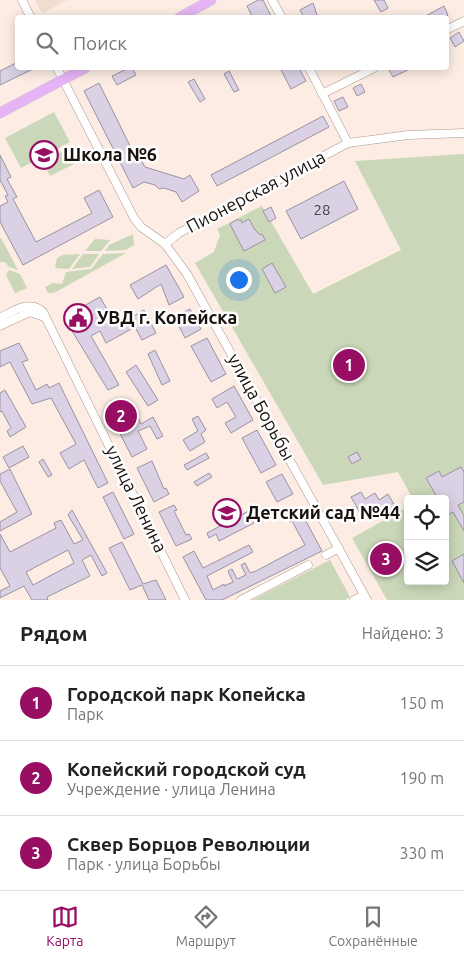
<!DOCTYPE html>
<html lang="ru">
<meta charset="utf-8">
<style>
:root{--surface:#fff;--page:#f2f2f2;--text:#222;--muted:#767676;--line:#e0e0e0;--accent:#970e63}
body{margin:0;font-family:Ubuntu,sans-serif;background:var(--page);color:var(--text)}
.controls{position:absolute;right:15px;bottom:15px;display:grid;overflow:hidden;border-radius:5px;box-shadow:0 2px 12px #0003}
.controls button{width:45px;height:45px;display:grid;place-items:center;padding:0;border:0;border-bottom:1px solid var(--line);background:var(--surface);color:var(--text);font:25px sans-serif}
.you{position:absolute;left:238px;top:279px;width:18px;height:18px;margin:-12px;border:4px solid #fff;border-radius:50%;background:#1a73e8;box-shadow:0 0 0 8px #1a73e833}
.badge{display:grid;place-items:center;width:32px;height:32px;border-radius:50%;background:var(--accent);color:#fff;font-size:16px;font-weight:700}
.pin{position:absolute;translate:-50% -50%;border:2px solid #fff;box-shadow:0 1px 5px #0006}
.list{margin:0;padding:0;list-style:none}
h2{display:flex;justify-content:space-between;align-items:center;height:65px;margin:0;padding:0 20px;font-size:21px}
h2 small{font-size:16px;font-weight:400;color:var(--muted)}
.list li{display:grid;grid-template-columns:32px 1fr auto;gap:15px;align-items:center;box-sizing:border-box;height:75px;padding:0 20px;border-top:1px solid var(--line)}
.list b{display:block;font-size:19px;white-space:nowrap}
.list p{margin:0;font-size:16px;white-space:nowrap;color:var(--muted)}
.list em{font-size:16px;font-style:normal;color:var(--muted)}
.icon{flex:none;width:28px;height:28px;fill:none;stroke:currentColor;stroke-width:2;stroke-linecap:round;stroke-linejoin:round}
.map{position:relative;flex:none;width:464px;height:600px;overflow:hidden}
.search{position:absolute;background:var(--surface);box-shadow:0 2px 12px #0003;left:15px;right:15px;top:15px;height:55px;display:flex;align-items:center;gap:12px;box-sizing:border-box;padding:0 18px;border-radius:5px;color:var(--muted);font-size:19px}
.sheet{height:290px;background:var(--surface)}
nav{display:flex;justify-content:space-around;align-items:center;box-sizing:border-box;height:70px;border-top:1px solid var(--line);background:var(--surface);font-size:14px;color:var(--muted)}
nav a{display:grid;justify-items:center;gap:2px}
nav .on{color:var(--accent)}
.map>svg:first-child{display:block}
.medical{fill:#f2decf}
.green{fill:#cad7b8}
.building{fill:#dad1e4;stroke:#9a92a3;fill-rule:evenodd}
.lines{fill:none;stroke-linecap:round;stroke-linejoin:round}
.minor-casing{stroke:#ab998e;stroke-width:9}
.major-casing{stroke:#d1cfcf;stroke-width:11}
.minor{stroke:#fff;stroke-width:8}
.major{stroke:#e6b4f4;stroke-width:10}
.labels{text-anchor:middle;stroke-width:5;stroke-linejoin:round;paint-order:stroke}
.number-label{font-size:15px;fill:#484143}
.poi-label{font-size:18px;font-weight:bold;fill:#18110d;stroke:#fdfdfd;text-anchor:start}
.street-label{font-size:18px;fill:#18110d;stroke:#fdfdfd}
</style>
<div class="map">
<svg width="464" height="600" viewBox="0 0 464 600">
<rect width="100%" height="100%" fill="#fcece3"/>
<path class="medical" d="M 35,0 L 67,0 L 42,13 Z"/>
<g class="green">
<path d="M 54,112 L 70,142 L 21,168 L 5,138 Z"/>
<path d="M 69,148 L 76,163 L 50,176 L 43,162 Z"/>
<path d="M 464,154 L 464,600 L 387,600 L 352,538 L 408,507 L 408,581 L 445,581 L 445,499 L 413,499 L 398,472 L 323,485 L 195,263 L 214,252 L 220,235 L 217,229 L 262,206 L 313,294 L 401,250 L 355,161 Z"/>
<path d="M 133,234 L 134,245 L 126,250 L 105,251 L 109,245 Z"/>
<path d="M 0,238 L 1,238 L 18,270 L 9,267 L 5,262 L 0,262 Z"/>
<path d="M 95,239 L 110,240 L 101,251 L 85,251 Z"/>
<path d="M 126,253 L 54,293 L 48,293 L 45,287 L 53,283 L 62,284 L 66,272 L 91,269 L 103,254 Z"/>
<path d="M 80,254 L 69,269 L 55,268 L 57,258 L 63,255 Z"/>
<path d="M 83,254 L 99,254 L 90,267 L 72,269 Z"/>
<path d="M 9,270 L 20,274 L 27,288 L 15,293 L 6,275 Z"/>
<path d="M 330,560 L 350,597 L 345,600 L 252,600 Z"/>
</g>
<g class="building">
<path d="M 258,0 L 263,0 L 272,18 L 253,18 L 247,6 Z"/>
<path d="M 374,0 L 384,0 L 388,8 L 381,12 Z"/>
<path d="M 313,3 L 318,18 L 304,18 L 300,10 Z"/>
<path d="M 444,6 L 448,15 L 444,18 L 422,18 Z"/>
<path d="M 459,32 L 464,41 L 455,47 L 450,38 Z"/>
<path d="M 18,62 L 18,68 L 35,68 L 0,85 L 0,71 Z"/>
<path d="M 129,68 L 132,68 L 136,75 L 117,85 L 112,76 Z"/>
<path d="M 280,68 L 299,68 L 306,81 L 291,89 Z"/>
<path d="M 394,68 L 412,68 L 393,77 L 389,70 Z"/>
<path d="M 229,71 L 239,90 L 234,92 L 224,74 Z"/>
<path d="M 194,79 L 205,99 L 200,102 L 188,82 Z"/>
<path d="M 99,83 L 138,162 L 141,160 L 145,167 L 184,179 L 190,175 L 199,191 L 182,202 L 176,192 L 164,188 L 159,189 L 155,185 L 144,182 L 133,188 L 84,91 Z"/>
<path d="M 361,84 L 365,92 L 357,96 L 353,88 Z"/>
<path d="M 343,97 L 348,107 L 339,111 L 334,101 Z"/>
<path d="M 323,116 L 329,127 L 217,186 L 211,175 Z"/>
<path d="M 0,155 L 11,177 L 7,179 L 17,197 L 13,199 L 36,242 L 92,213 L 84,198 L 99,190 L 113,217 L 23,265 L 0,222 L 0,206 L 8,202 L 5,196 L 8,195 L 0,180 Z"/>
<path d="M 344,181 L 358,209 L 301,239 L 286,211 Z"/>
<path d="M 271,207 L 276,218 L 269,222 L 263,211 Z"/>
<path d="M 249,219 L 255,230 L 260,235 L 262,234 L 265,240 L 244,251 L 230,224 L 236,220 L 241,220 L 242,223 Z"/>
<path d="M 272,263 L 286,287 L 275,293 L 262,269 Z"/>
<path d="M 166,265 L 184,297 L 169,305 L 161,284 L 138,299 L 130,285 Z"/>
<path d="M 100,297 L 115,323 L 125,317 L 127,320 L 144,310 L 156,333 L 142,340 L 135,327 L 106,343 L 100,331 L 91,336 L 119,385 L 108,390 L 69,326 L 73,312 Z"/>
<path d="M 190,309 L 201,329 L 185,338 L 174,317 Z"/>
<path d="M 207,338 L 226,374 L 211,382 L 191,346 Z"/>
<path d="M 19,343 L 28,360 L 22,362 L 36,390 L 47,384 L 49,388 L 59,383 L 108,483 L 98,488 L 84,460 L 69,469 L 60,453 L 76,444 L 51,398 L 32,404 L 10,362 L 0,367 L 0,351 Z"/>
<path d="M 155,350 L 170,381 L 162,385 L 148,354 Z"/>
<path d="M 136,365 L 158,400 L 148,406 L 126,372 Z"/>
<path d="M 234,386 L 253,420 L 231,433 L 225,423 L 236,417 L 227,402 L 217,408 L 212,399 Z"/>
<path d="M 5,390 L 26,427 L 10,437 L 7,431 L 11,428 L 2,411 L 0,412 L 0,393 Z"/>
<path d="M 123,402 L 132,421 L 138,418 L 141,424 L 153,417 L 163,436 L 157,439 L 150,426 L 138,431 L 147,449 L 132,457 L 108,410 Z"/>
<path d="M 198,416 L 206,430 L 201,434 L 205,442 L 190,451 L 183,440 L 198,431 L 192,419 Z"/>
<path d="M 257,430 L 276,465 L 261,473 L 242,438 Z"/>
<path d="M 23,446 L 29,457 L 9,468 L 3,457 Z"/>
<path d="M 357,452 L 361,459 L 352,464 L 348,457 Z"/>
<path d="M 206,453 L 209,458 L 187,470 L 184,465 Z"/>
<path d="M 43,459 L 52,475 L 48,477 L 39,462 Z"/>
<path d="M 152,461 L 164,489 L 166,488 L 169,494 L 154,502 L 137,468 Z"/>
<path d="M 461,467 L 464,472 L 464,502 L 458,505 L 464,516 L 464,531 L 453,512 L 445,516 L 445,499 L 438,499 L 426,478 L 439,471 L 442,477 Z"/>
<path d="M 10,469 L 32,514 L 0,531 L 0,522 L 17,512 L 0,481 L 0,474 Z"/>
<path d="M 209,473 L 212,477 L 197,486 L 194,482 Z"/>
<path d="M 282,474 L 293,494 L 277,502 L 266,482 Z"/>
<path d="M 113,492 L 134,534 L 124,539 L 103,497 Z"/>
<path d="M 361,492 L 365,499 L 375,493 L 379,500 L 388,494 L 395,506 L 372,519 L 369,514 L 363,518 L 351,497 Z"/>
<path d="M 174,505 L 177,510 L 174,511 L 186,535 L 189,534 L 192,539 L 176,546 L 159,512 Z"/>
<path d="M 254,508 L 257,513 L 250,516 L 254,523 L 219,541 L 216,534 L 209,538 L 207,533 Z"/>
<path d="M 299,508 L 322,551 L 222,600 L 206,600 L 183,557 L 194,551 L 203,568 L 249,545 L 253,552 L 207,576 L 213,590 L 224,584 L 224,586 L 233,582 L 228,571 L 232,569 L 237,579 L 246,575 L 241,565 L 245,563 L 250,573 L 256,571 L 305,545 L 292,521 L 290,522 L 286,514 Z"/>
<path d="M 72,510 L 107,573 L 102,576 L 91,555 L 82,560 L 90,576 L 47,597 L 48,600 L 32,600 L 24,586 L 0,598 L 0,591 L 10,586 L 0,568 L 0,534 L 10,552 L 56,528 L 54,523 L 61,520 L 74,544 L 83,540 L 68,515 ZM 68,550 L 74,563 L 33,585 L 26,572 Z"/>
<path d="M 122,542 L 143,584 L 156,580 L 166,600 L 149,600 L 142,585 L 130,590 L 109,548 Z"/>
<path d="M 464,554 L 464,583 L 452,561 Z"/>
</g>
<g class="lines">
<defs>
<g id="minor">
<path d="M 22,0 L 31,18"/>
<path d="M 272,0 L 282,18"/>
<path d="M 446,30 L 464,21"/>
<path d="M 57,68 L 134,218 L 141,227 L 165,244 L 187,274 L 367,600"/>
<path d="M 309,68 L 348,143"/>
<path d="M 322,94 L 374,68"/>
<path d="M 165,244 L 179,233 L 348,143 L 408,135 L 464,133"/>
<path d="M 0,318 C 13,311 30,299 43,312 L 185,600"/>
<path d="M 0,326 L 30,312 L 44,317"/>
<path d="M 326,555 L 339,548"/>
<path d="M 241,600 L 308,565"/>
<path d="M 354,600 L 364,595"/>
</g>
<g id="major">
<path d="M 179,18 L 211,0"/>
<path d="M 0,113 L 85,68"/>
</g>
</defs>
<use href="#minor" class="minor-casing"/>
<use href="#major" class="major-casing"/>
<use href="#minor" class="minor"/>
<use href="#major" class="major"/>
</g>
<defs>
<symbol id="school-ring" viewBox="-11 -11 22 22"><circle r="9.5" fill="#fdfdfd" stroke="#970e63" stroke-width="1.5"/><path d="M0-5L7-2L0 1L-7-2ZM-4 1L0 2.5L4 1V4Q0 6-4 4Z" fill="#970e63"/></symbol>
<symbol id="civic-ring" viewBox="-11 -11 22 22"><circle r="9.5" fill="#fdfdfd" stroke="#970e63" stroke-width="1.5"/><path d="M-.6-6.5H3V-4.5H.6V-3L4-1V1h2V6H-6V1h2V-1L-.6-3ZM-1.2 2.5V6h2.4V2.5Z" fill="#970e63"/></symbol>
</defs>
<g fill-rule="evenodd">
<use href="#school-ring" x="28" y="139" width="32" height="32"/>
<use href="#civic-ring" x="62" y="302" width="32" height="32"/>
<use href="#school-ring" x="211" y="497" width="32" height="32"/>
</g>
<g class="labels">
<g class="number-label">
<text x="322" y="215">28</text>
</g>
<g class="poi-label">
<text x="63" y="161">Школа №6</text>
<text x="97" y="324">УВД г. Копейска</text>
<text x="246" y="519">Детский сад №44</text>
</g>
<g class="street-label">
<text transform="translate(256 192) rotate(-28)" y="6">Пионерская улица</text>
<text transform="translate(261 407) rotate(61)" y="6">улица Борьбы</text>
<text transform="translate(136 499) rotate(64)" y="6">улица Ленина</text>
</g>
</g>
</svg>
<div class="controls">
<button><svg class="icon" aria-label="locate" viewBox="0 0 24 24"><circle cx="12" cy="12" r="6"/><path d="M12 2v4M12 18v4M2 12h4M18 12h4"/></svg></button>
<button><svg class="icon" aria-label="layers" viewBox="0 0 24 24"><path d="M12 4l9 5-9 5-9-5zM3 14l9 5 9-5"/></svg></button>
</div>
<div class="you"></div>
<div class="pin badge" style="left:349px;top:365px">1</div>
<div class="pin badge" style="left:121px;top:416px">2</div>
<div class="pin badge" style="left:386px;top:559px">3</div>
<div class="search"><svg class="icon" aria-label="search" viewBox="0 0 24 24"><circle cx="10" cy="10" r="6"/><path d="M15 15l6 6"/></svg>Поиск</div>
</div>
<section class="sheet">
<h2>Рядом<small>Найдено: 3</small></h2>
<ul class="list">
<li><span class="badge">1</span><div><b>Городской парк Копейска</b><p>Парк</p></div><em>150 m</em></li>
<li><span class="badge">2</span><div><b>Копейский городской суд</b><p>Учреждение · улица Ленина</p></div><em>190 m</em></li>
<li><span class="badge">3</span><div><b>Сквер Борцов Революции</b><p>Парк · улица Борьбы</p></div><em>330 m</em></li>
</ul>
</section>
<nav>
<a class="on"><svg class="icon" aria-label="map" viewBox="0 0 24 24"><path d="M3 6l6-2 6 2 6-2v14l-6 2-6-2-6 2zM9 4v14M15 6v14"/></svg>Карта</a>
<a><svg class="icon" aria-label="directions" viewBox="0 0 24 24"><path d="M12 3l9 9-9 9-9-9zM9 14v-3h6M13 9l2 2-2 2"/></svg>Маршрут</a>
<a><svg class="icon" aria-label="saved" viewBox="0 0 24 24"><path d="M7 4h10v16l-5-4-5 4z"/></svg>Сохранённые</a>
</nav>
